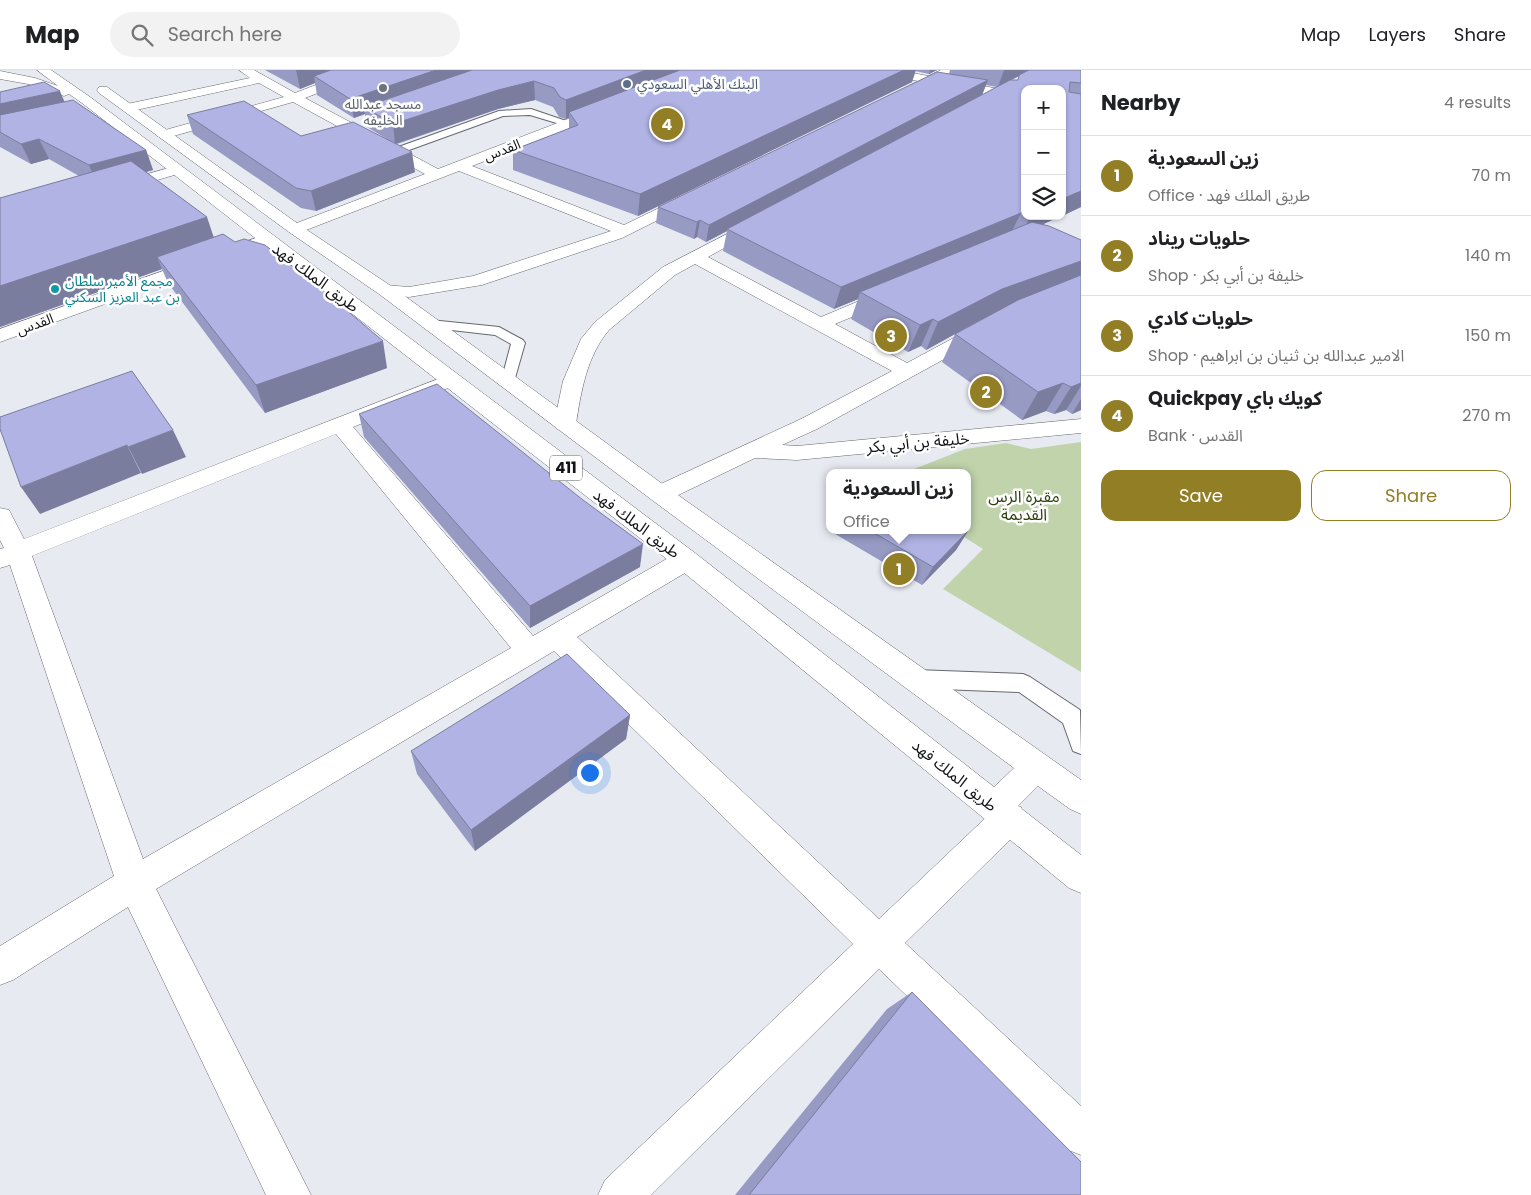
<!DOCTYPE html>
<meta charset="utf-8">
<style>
:root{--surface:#fff;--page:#f2f2f2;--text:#202124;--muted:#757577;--line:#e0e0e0;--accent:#927e25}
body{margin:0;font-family:Poppins,"Noto Sans Arabic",sans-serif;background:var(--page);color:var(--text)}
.controls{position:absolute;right:15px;top:15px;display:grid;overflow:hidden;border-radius:10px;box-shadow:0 1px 4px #0004}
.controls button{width:45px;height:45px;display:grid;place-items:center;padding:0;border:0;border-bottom:1px solid var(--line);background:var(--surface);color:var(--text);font:25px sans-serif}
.you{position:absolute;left:589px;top:702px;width:18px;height:18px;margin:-12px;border:4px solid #fff;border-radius:50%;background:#1a73e8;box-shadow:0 0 0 8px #1a73e833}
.badge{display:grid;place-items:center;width:32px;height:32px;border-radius:50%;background:var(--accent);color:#fff;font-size:16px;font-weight:700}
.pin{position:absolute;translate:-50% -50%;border:2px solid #fff;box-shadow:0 1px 5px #0006}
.popup{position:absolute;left:826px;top:399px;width:145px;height:65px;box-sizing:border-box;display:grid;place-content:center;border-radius:10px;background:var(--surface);filter:drop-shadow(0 1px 4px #0005);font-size:16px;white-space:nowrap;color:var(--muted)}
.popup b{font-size:19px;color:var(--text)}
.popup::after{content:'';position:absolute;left:50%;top:100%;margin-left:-10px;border:10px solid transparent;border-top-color:var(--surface)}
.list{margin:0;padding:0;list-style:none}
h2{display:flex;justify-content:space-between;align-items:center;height:65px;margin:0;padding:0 20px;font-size:21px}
h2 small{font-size:16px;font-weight:400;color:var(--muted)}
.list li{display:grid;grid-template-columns:32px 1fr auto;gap:15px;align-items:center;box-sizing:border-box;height:80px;padding:0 20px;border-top:1px solid var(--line)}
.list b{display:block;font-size:19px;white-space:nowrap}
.list p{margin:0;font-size:16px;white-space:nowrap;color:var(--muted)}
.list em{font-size:16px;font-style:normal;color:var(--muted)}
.actions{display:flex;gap:10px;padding:15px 20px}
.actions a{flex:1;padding:11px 0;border:1px solid var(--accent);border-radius:15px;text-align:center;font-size:18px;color:var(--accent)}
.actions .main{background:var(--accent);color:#fff}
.icon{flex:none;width:28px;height:28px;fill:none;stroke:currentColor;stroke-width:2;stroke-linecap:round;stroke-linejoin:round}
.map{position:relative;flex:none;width:1081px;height:1125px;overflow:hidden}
header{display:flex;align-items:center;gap:30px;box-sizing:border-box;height:70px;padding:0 25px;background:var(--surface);border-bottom:1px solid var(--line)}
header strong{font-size:24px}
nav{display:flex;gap:28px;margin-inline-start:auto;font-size:18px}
.search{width:350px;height:45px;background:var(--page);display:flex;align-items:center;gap:12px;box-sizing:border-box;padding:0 18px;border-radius:28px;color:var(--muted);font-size:19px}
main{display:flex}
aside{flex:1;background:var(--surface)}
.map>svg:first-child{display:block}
.green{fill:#c1d3ab}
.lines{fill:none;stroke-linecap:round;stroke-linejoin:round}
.service-casing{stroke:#66696f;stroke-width:2}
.minor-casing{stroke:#66696f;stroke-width:1}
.primary-casing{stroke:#66696f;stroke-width:1}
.service{fill:#fff;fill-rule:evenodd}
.minor{fill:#fff;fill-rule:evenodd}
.primary{fill:#fff;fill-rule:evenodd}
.wall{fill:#979ac3;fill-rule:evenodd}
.shaded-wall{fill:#7b7d9f}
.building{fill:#b0b3e3;stroke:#7b7d9f}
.service-dot{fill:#5c6f8a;stroke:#fff;stroke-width:2}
.worship-dot{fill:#6b7280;stroke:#fff;stroke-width:2}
.culture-dot{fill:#0f9aa8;stroke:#fff;stroke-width:2}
.labels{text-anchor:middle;stroke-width:5;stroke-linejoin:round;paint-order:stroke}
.far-service-label{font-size:14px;fill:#4e5e75;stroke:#fff;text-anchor:start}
.far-worship-label{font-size:14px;fill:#5b616d;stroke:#fff}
.far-street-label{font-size:14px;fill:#121316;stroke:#fff}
.far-culture-label{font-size:14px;fill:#0d838f;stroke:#fff;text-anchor:start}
.shield{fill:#fff;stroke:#595a5c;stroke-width:1}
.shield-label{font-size:15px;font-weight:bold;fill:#121316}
.street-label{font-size:16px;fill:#121316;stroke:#fff}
.park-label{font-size:16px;fill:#2e410d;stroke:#fff}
</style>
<header>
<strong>Map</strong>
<div class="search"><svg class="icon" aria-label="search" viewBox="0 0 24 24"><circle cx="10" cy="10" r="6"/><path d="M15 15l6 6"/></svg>Search here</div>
<nav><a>Map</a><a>Layers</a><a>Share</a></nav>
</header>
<main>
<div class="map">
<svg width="1081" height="1125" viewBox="0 0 1081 1125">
<rect width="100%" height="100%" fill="#e7eaf1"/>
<path class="green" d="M 1081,372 L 1081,602 L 943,519 L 983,479 L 953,460 L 968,460 L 968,403 L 904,403 L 965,379 L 1006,373 L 1031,379 Z"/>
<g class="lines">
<defs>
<g id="service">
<path d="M 531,39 L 575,54 L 570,57 L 530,45 L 503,46 L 398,84 L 390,84 L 389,82 L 390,80 L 499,41 Z"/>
<path d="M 430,250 L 499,257 L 523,270 L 525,273 L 513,315 L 503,315 L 501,312 L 511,274 L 495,265 L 425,257 L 423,254 Z"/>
<path d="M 915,600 L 1023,604 L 1030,607 L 1080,640 L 1081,684 L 1073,681 L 1063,653 L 1019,622 L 915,618 L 908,615 L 905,609 L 908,603 Z"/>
</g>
<g id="minor">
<path d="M 239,0 L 254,0 L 295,23 L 355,0 L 372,0 L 370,3 L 305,28 L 438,99 L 599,37 L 609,37 L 610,40 L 609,43 L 472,96 L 624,155 L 686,125 L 696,125 L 699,128 L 696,131 L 622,168 L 482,215 L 409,227 L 379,224 L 376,220 L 379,216 L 385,215 L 409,217 L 473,206 L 611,161 L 459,101 L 301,162 L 289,162 L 287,159 L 289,156 L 425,104 L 293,32 L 163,69 L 156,65 L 158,62 L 284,27 L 259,13 L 127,42 L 121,38 L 127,34 L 250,8 Z"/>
<path d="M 873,0 L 898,0 L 928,6 L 941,0 L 956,0 L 942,8 L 1025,24 L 1025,32 L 931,14 L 911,23 L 905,19 L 918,11 L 879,4 Z"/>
<path d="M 176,96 L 181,97 L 183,100 L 181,103 L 117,122 L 112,120 L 109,117 L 112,114 Z"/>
<path d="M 758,148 L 764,150 L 766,153 L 764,156 L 708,187 L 821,247 L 883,221 L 889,220 L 895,221 L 898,225 L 895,229 L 835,254 L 907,293 L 974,257 L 981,255 L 988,257 L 991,261 L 988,265 L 817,359 L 782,375 L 797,376 L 1081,349 L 1081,363 L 797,390 L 755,388 L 668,430 L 660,432 L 652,430 L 648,424 L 652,418 L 801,349 L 892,301 L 695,194 L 675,205 L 609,260 C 587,286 581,321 576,354 L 573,359 L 565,361 L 557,359 L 554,354 L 563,311 L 581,269 L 595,252 L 663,197 Z"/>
<path d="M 267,164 L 273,165 L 275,169 L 273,173 L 0,272 L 0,259 Z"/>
<path d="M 451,304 L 458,306 L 461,310 L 458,314 L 353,357 L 533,566 L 677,483 L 686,481 L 695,483 L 699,490 L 695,497 L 577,567 L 879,849 L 997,737 L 1009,733 L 1021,737 L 1025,748 L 1021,759 L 905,873 L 1081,1036 L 1081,1085 L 1066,1079 L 879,899 L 651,1125 L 598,1125 L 605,1110 L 853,874 L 554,581 L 156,819 L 311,1125 L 266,1125 L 128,837 L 13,910 L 0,915 L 0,876 L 114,806 L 10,495 L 0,498 L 0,479 L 4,478 L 0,470 L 0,438 L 9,440 L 24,469 ZM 336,364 L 511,578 L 143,789 L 32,486 Z"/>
</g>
<path id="primary" d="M 37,0 L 51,0 L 90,27 L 695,483 L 994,717 L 1014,698 L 652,430 L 379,224 L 289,162 L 99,23 L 97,20 L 99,17 L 107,17 L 301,156 L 391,216 L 668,418 L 1081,710 L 1081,744 L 1070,739 L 1038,716 L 1018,736 L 1081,785 L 1081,823 L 1069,818 L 677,497 L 82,33 L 69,24 L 64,26 L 28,14 L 0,9 L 0,1 L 35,8 L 58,16 Z"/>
</defs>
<use href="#service" class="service-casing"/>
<use href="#minor" class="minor-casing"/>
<use href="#primary" class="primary-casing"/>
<use href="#service" class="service"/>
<use href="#minor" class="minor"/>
<use href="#primary" class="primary"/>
</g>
<g class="wall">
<path d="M 265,0 L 937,0 L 929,4 L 915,1 L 912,12 L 638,146 L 513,100 L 513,80 L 569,59 L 569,48 L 566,49 L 559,47 L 553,37 L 535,30 L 498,39 L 397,74 L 415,102 L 316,141 L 301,138 L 193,64 L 187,45 L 301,66 L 387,69 L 367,57 L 365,44 L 354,48 L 317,25 L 315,13 L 300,19 Z"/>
<path d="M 950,0 L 1081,0 L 1081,137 L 1062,146 L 1025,19 L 1025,146 L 1061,146 L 1043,154 L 1081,170 L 1081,340 L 1072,344 L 1066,340 L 1054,344 L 1046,341 L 1022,350 L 942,292 L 955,264 L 926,280 L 921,276 L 908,282 L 851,249 L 858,229 L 834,239 L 723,181 L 727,161 L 706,172 L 697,167 L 694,169 L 656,153 L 658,137 L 949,4 ZM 1019,6 L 1018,10 L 1011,10 ZM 986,15 L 997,17 L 982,25 Z"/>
<path d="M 0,22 L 64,31 L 146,80 L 153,100 L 146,102 L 214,167 L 387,298 L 265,343 L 168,213 L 162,199 L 0,257 L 0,128 L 79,106 L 49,89 L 31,94 L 0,77 Z"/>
<path d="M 359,344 L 640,497 L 530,558 L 364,367 Z"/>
<path d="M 830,459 L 830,460 L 966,460 L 968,461 L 956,480 L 922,515 L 830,461 Z"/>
<path d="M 630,645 L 626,669 L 475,781 L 417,704 L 411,681 Z"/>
<path d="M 912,922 L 1081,1125 L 735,1125 L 887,939 Z"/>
</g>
<g class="shaded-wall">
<path d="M 296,0 L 350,0 L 314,6 L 315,13 L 300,19 Z"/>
<path d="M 436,0 L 490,0 L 364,37 L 365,44 L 354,48 L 350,29 Z"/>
<path d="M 646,0 L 692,0 L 569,42 L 569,48 L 566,49 L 566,30 Z"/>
<path d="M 904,0 L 916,0 L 912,12 L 638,146 L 640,124 Z"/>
<path d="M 930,0 L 937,0 L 929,4 Z"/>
<path d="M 1004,0 L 1030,0 L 998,17 Z"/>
<path d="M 988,10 L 982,25 L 727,159 L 727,161 L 706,172 L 709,155 Z"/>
<path d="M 534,11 L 535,30 L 498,39 L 395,74 L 393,54 L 498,20 Z"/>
<path d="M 60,21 L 68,40 L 0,56 L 0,34 Z"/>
<path d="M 39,69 L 49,89 L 31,94 L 21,74 Z"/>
<path d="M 146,80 L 153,100 L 98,116 L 89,95 Z"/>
<path d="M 412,82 L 415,102 L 316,141 L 311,121 Z"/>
<path d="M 1081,121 L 1081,137 L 1062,146 L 1062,129 Z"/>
<path d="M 1021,143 L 1010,165 L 860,222 L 858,229 L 834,239 L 841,217 Z"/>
<path d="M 1030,146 L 1061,146 L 1022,164 Z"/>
<path d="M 207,147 L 218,180 L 157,187 L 162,199 L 0,257 L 0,216 Z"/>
<path d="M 700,150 L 697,167 L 694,169 L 697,152 Z"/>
<path d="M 1081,191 L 1081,212 L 988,246 L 926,280 L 938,252 L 1002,219 Z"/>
<path d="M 933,249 L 921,276 L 908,282 L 920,255 Z"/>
<path d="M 383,271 L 387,298 L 265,343 L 256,315 Z"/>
<path d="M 1063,313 L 1046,341 L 1022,350 L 1038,322 Z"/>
<path d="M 1081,313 L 1081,316 L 1066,340 L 1054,344 L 1071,317 Z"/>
<path d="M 1081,329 L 1081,340 L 1072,344 Z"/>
<path d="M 173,360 L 186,387 L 142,404 L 128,377 Z"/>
<path d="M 127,375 L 141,403 L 40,444 L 21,417 Z"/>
<path d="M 968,461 L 956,480 L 922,515 L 933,497 Z"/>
<path d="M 643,474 L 640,497 L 530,558 L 530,536 Z"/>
<path d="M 630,645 L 626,669 L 475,781 L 471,760 Z"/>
</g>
<g class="building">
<path d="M 331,0 L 436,0 L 350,29 L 314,6 Z"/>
<path d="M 472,0 L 646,0 L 566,30 L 560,27 L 554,18 L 534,11 L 498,20 L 393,54 L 364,37 Z"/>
<path d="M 680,0 L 904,0 L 640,124 L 513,80 L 578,55 L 569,42 Z"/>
<path d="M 1029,0 L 1081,0 L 1081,13 L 1070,12 L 1069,22 L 1081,24 L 1081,121 L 1062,129 L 1062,19 L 1025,19 L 1025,143 L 1021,143 L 841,217 L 727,159 L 1010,10 L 1018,10 L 1019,5 Z"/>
<path d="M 937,2 L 988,10 L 709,155 L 700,150 L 697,152 L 658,137 Z"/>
<path d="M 44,12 L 60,21 L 0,34 L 0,22 Z"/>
<path d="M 73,30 L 146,80 L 89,95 L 39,69 L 21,74 L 0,62 L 0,45 Z"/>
<path d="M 244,31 L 301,66 L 353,52 L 412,82 L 311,121 L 296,118 L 187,45 Z"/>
<path d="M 131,91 L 207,147 L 0,216 L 0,128 Z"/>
<path d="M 1032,152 L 1049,156 L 1081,170 L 1081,191 L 1002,219 L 938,252 L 933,249 L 920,255 L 860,222 Z"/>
<path d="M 223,164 L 235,172 L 244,169 L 265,175 L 318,216 L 383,271 L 256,315 L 157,187 Z"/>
<path d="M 1081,205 L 1081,313 L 1071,317 L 1063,313 L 1038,322 L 955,264 L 1018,230 Z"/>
<path d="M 132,301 L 173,360 L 128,377 L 127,375 L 21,417 L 0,359 L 0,347 Z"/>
<path d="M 437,314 L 583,430 L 643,474 L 530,536 L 359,344 Z"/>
<path d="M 869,460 L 966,460 L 968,461 L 933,497 Z"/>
<path d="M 567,584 L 630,645 L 471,760 L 411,681 Z"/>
<path d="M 912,922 L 1081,1092 L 1081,1125 L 749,1125 Z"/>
</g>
<circle class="service-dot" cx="627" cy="14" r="5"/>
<circle class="worship-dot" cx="383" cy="18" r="5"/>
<circle class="culture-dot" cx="55" cy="219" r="5"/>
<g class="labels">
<g class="far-service-label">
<text x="637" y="19">البنك الأهلي السعودي</text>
</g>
<g class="far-worship-label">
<text x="383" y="39">مسجد عبدالله<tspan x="383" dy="16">الخليفه</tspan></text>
</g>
<g class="far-street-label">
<text transform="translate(502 80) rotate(-21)" y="5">القدس</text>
<text transform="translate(35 254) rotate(-20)" y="5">القدس</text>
</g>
<g class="far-culture-label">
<text x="65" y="216">مجمع الأمير سلطان<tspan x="65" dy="16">بن عبد العزيز السكني</tspan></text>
</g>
<rect class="shield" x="550" y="385.5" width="32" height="25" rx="4"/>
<g class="shield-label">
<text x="566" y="403">411</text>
</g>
<g class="street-label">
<text transform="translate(316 207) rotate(37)" y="6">طريق الملك فهد</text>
<text transform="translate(918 372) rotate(-5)" y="6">خليفة بن أبي بكر</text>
<text transform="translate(637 453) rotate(37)" y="6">طريق الملك فهد</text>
<text transform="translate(955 705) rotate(39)" y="6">طريق الملك فهد</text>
</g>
<g class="park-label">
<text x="1024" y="432">مقبرة الرس<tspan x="1024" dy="18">القديمة</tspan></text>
</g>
</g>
</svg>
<div class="controls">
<button>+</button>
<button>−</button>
<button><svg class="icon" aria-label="layers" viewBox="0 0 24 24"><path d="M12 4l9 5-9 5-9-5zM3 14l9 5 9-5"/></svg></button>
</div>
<div class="you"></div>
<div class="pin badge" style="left:899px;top:499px">1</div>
<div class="popup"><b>زين السعودية</b>Office</div>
<div class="pin badge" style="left:986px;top:322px">2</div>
<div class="pin badge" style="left:891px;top:266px">3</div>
<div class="pin badge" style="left:667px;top:54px">4</div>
</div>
<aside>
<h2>Nearby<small>4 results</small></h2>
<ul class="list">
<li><span class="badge">1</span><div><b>زين السعودية</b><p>Office · طريق الملك فهد</p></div><em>70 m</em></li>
<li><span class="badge">2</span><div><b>حلويات ريناد</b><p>Shop · خليفة بن أبي بكر</p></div><em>140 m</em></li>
<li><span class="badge">3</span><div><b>حلويات كادي</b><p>Shop · الامير عبدالله بن ثنيان بن ابراهيم</p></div><em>150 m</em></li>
<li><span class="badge">4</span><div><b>Quickpay كويك باي</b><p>Bank · القدس</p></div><em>270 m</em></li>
</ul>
<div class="actions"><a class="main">Save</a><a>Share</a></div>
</aside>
</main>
